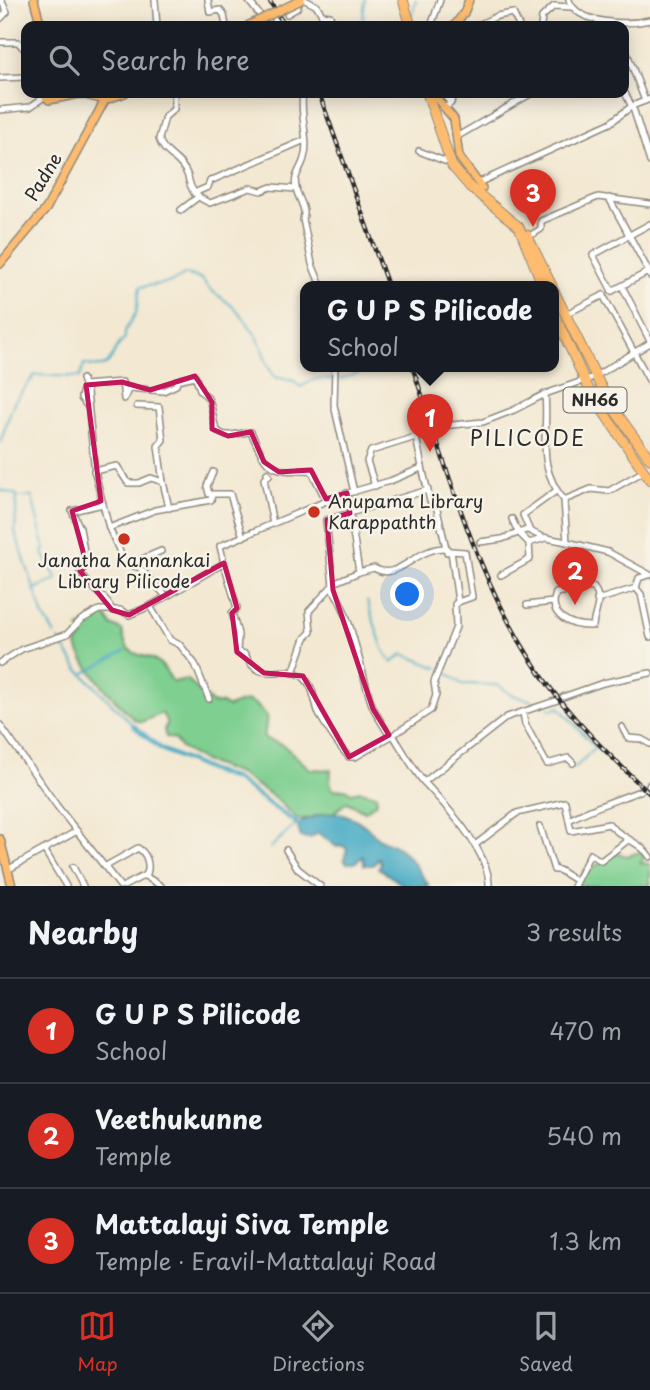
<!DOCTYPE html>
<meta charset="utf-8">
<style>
:root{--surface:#171b24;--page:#242831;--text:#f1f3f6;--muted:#9ea1a6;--line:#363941;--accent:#d93025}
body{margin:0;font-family:"Playpen Sans",sans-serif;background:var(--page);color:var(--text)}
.you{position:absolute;left:408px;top:595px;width:24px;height:24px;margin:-18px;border:5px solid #fff;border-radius:50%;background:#1a73e8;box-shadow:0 0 0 10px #1a73e833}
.badge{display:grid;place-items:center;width:46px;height:46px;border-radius:50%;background:var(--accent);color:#fff;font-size:23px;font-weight:700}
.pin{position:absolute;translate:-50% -58px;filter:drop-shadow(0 2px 4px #0008)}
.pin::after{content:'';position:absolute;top:37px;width:24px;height:21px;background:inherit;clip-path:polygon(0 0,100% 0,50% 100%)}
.popup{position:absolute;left:300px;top:281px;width:259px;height:91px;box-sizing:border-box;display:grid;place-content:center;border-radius:14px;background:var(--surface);filter:drop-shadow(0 2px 5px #0005);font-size:23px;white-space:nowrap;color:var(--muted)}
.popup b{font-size:26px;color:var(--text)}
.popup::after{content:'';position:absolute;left:50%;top:100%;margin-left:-14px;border:14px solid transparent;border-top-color:var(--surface)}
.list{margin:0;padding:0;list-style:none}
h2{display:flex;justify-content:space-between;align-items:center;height:91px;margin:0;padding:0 28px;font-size:30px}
h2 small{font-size:23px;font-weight:400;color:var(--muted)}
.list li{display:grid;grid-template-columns:46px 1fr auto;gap:21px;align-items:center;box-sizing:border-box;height:105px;padding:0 28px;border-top:2px solid var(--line)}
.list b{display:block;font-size:26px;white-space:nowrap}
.list p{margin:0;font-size:23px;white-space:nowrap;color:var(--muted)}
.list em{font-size:23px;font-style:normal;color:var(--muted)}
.icon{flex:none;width:38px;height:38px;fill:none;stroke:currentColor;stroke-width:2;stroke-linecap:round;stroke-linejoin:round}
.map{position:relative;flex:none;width:650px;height:886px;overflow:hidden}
.search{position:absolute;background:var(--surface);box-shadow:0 4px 18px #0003;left:21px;right:21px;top:21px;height:77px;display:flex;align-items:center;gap:18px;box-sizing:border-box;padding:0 24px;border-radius:14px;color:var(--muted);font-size:26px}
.sheet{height:406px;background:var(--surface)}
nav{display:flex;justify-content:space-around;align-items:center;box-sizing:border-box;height:98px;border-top:2px solid var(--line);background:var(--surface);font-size:19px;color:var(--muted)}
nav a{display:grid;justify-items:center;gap:4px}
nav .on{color:var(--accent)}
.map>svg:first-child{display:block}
.green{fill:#7ecf90;stroke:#547d5e;stroke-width:2}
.water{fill:#44aac4;stroke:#386a78;stroke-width:2}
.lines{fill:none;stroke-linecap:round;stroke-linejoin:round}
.stream{stroke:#44aac4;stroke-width:2}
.river{stroke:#44aac4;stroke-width:4.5}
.minor-casing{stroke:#8f8a7e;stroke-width:8}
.major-casing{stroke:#8f8a7e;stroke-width:10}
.highway-casing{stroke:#8f8a7e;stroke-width:11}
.minor{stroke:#fff;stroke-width:5}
.major{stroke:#fdbc70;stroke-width:7}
.highway{stroke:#fdbc70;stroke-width:9}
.rail-casing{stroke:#2b2b2b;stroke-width:4.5}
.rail{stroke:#f7f3e8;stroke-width:2;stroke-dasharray:5;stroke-linecap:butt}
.minor-bridge-casing{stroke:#8f8a7e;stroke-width:8;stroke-linecap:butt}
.major-bridge-casing{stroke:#8f8a7e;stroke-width:10;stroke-linecap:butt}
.minor-bridge{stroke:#fff;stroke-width:5}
.major-bridge{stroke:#fdbc70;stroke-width:7}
.marked{fill:none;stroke:#c2185b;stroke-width:5;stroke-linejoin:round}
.poi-dot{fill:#c8321e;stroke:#f7f3e8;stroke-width:2.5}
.labels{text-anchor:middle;stroke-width:5;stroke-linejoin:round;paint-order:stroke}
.shield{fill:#f7f3e8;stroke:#686764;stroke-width:2}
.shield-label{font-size:16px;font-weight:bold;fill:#2b2b2b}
.street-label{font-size:18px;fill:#2b2b2b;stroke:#f7f3e8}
.poi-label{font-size:18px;fill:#2b2b2b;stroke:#f7f3e8;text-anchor:start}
.quarter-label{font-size:21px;letter-spacing:2px;fill:#2b2b2b;stroke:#f7f3e8}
</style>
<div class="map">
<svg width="650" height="886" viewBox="0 0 650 886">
<rect width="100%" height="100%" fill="#f7f3e8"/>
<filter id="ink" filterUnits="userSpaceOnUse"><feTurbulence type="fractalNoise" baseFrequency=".0143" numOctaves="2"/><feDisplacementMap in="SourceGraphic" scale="14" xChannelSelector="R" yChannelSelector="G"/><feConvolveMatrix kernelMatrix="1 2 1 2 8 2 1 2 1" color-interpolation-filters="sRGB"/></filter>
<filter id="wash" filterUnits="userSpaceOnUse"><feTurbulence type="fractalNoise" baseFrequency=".00686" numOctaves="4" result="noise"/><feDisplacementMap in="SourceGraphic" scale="28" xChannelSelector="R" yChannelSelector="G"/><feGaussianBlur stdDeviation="1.57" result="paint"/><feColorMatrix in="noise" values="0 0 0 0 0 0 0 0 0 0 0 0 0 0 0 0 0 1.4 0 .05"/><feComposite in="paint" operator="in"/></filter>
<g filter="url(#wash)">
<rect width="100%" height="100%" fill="#f3e8d2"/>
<g class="green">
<path d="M 100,615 L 107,617 L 111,625 L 122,630 C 127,658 134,651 155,660 C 163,664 168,675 173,682 L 187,679 L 213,704 L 221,703 L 228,707 C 249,699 250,697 267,716 L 264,738 L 283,745 L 310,769 L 331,770 L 330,782 L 333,790 L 346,789 L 351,793 L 361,791 L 376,795 L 377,802 L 365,811 L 347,802 L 333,813 L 298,820 L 274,797 L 239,774 L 204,761 L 181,748 L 174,739 L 166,737 L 164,730 L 167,723 L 162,713 L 142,722 L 135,720 C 120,706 78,662 77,644 L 84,637 L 79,628 Z"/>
<path d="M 641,852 L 644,857 L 641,863 L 650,864 L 650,886 L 577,886 L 585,869 L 589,870 L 616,853 L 627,856 Z"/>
</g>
<path class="water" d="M 340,813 C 356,818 366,825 377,837 C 382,842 391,843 397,847 C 412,857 419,872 429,886 L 405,886 L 378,868 L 381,863 L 379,858 L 373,865 L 364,865 L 363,856 L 355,863 L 347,863 L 344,859 L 347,849 L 341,845 L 337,847 L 318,833 L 310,838 L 301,837 L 298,828 L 302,821 L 323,814 Z"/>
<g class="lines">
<g class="stream">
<path d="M 412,15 L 416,0"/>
<path d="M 362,26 L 365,0"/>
<path d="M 337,380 L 383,366"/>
<path d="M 0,443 L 14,402 L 35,375 L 80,377 L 84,364 C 118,373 106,355 125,338 L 125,331 L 136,313 L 140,287 L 172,282 L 186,274 L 202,279 C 210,294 230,300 241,315 C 247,322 252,330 257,337 C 262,344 265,364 274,377 L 294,381 L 301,387 L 315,379 L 332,379"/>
<path d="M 0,490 L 17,495 L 15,532 L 44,617 L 55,635"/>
<path d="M 19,497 L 32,497 L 45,550 L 42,551 L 57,579 L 35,589"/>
<path d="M 367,601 L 383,649 L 392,663 L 403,654 L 438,668"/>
<path d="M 59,640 L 77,668 L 134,726"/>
<path d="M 442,669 L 462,684 L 498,685 L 512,695 L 543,704"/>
<path d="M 85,673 L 125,651"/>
<path d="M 548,707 L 553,710 L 559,707 L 595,747 L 575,768"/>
<path d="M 270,848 L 297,823"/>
</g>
<path class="river" d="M 134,726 L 161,749 L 213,772 L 235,779 L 302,827"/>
</g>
</g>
<g filter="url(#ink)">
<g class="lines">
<defs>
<g id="minor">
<path d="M 155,0 L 157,26"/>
<path d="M 208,0 L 210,12 L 220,10 L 224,15 L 226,26"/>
<path d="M 248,0 L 262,18"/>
<path d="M 305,0 L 317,6 L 322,15 L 330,16 L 333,26"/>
<path d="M 569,0 C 577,25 628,25 650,20"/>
<path d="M 271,14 L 280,26"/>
<path d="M 287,14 L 297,8 L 301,0"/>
<path d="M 0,19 L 7,12 L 1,0"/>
<path d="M 431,26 L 440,0"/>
<path d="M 476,26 L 497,16 L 513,13 L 519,26"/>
<path d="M 541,26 L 542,17 L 554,6 L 571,7"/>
<path d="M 1,42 L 18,42 L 26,51"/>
<path d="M 624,45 L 645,101"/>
<path d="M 0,78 L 26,77"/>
<path d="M 624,91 L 634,111 L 650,162"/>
<path d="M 174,93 L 174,109 L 165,117 L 159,139 C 163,154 181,158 187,174 C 190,181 189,188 196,194 C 200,199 205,201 210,203 L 250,188 L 261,191 L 271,187 L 296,189"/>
<path d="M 303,93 C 299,115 310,141 304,158 C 302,168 293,175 296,188 C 298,199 307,208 303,219 L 312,264 L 321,286"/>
<path d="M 442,93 L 451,103"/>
<path d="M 446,108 L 457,93"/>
<path d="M 0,110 L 30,107 L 44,97"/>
<path d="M 458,136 L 532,93"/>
<path d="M 419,151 L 452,164"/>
<path d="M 478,183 L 610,123 L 632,106 L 650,99"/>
<path d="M 194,193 L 208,187 L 210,181 L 305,140"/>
<path d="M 609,198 L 649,272"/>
<path d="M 181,210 L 198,197"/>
<path d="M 528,237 L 541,229 L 541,221 L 598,197 L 650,204"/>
<path d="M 622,286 L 650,341"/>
<path d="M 612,291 L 593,255 L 650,224"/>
<path d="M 612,291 L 648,272 L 650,276"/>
<path d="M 603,295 L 650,382"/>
<path d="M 566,314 L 604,295"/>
<path d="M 335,366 L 334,405 L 354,492"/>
<path d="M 82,379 L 87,392 L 95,473 L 109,528 L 155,510 L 211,500 L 212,495"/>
<path d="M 545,394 C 549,435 535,465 564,500 L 591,489 L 609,491 L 644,471"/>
<path d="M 88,407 L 81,398 L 84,385 L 122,382 L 124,399 L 129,388 L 163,391 L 176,385 L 177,380 L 195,376 L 201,392 C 220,401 205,436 229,435 C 236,435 243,432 251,432 C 268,470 270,472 311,470 L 327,502"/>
<path d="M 441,426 L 483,422 L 514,410 L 545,394 L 594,377 L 650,343"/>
<path d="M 94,471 L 117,466 L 128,483 L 139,483 L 151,478 L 163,482 L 158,446 L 163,440 L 159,407 L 137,406"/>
<path d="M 213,472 L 207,486 L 209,494 L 230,494 L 243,537"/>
<path d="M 267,473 L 269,475 L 264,479 L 273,524"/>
<path d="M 163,482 L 169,508"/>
<path d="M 375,486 L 367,461 L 371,451 L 416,437"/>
<path d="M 564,500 L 567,542 L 608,552 L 650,575"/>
<path d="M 103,504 L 72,511 L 80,528 L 86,563 L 80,572 C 89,588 105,594 112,610"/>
<path d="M 512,519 L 518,532 L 529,543 L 545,538"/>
<path d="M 109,528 L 125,563 L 140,568 L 166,596"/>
<path d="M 528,530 L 542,537 L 567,542"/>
<path d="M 480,542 L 502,539 L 529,529 L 523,515 L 556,491"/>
<path d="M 451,551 L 465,552 L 472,597 L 458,602"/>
<path d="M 224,563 L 237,608 L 232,613 L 238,634 L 237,652 L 245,654 C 260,687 282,662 302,676 C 315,686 314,704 320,716 C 328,729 338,746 349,757 L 355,757 L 393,735 C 400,746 416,773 423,781 C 446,806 490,852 489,886"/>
<path d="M 131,564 L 161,551"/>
<path d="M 359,572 L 374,568 C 398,583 414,547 447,548"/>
<path d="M 501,575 L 530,559 L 529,543"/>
<path d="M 333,583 L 359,572 L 347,493"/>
<path d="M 593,587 C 604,599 594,613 593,626 C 573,627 547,617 556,593 Z"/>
<path d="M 331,588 C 349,605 362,675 371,702 C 375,714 383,724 389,735"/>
<path d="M 577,588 L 576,578 L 581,573 L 578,559"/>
<path d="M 636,588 L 641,594 L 650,637"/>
<path d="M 597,600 L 636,588 L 639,578 L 648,575"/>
<path d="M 527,605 L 553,602"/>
<path d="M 150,606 L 170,640 L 180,645 L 195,664 L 209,699"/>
<path d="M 0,663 L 22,649 L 67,634 L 81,620 L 99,610 L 120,610 L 129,615 L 150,606 L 224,563 L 220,546 L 338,496 L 390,481 L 419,469 L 422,467 L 416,437 L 431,429"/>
<path d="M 293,673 L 305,638 L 311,632 L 309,611 L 333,585 L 326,520 L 428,490"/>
<path d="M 563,697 L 603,683 L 650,673"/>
<path d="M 523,713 L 525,724 L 547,764 L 568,758 L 573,763"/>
<path d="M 0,725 L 57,806 L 120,886"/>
<path d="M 622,727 L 628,738 L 641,739 L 650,744"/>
<path d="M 393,735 L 431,710 L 436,695 L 434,682 L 456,627 L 455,604 L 458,602 L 451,551 L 447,552 L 435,501 L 430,501 L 422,467"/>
<path d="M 424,782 L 507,717 L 558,700"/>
<path d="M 649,786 L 650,784"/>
<path d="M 569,820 C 593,807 617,800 642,790"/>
<path d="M 540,826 L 554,870 L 559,870 L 575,880"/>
<path d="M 475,845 L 517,813 L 565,802 L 571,831 L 609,824 C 620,838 641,842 650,857"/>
<path d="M 286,850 L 298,869 L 320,886"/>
<path d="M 45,851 L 66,886"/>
<path d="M 106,866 L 138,848 C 147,854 150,864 147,874 L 124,886"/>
<path d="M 73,867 L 83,886"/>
<path d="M 9,869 L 77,831"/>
<path d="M 145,876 L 161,886"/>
<path d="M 574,886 L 590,854 L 601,861 L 628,840"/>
</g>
<g id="major">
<path d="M 34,0 L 41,26"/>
<path d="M 454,26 L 464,13 L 469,0"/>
<path d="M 42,93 L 49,100 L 80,94 L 105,100 L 125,93"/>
<path d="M 432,93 L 454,119 L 459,157 L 482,188"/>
<path d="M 0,264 L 46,209 L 105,100"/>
<path d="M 0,839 L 12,886"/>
</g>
<g id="highway">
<path d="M 403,0 L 411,26"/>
<path d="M 427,93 L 452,166 L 470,187 L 519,227 L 543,286"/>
<path d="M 527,235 L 552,286"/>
<path d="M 554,291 L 608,401 L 650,459"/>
<path d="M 554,313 L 591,394 L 650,480"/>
</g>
</defs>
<use href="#minor" class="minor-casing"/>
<use href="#major" class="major-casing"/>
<use href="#highway" class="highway-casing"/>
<use href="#minor" class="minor"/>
<use href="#major" class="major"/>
<use href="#highway" class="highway"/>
<defs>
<g id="rail">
<path d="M 269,0 L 285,26"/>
<path d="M 319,93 L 388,286"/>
<path d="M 412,366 C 448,470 476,580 539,672 C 570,718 610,756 650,794"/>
</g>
</defs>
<use href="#rail" class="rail-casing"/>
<use href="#rail" class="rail"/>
<defs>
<path id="minor-bridge" d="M 431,429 L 441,426"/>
<path id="major-bridge" d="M 247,26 L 301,0"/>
</defs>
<use href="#minor-bridge" class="minor-bridge-casing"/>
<use href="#major-bridge" class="major-bridge-casing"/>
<use href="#minor-bridge" class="minor-bridge"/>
<use href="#major-bridge" class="major-bridge"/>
</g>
</g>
<path class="marked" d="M 195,376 L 212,402 L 212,429 L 228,436 L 251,432 L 264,462 L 279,472 L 311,470 L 326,499 L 347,493 L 350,513 L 327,520 L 333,590 L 373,709 L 389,735 L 349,757 L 303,676 L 264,673 L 237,652 L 232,613 L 237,608 L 224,563 L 129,615 L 112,610 L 80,571 L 87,566 L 72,511 L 101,501 L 86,385 L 122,382 L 150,390 Z"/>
<g class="poi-dot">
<circle cx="314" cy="512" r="7"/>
<circle cx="124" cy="539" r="7"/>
</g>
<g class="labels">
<rect class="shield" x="563.5" y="387.5" width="63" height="25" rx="5"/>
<g class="shield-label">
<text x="595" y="406">NH66</text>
</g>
<g class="street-label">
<text transform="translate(44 177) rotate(-59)" y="6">Padne</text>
</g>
<g class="poi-label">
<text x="328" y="508">Anupama Library<tspan x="328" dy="21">Karappathth</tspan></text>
<text x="124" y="567" text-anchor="middle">Janatha Kannankai<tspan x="124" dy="21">Library Pilicode</tspan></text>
</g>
<g class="quarter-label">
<text x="528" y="446">PILICODE</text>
</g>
</g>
</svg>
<div class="you"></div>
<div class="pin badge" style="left:430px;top:452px">1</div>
<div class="popup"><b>G U P S Pilicode</b>School</div>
<div class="pin badge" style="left:575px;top:605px">2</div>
<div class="pin badge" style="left:533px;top:227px">3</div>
<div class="search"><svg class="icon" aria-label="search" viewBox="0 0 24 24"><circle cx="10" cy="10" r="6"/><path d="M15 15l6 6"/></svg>Search here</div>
</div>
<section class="sheet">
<h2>Nearby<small>3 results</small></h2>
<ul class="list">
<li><span class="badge">1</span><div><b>G U P S Pilicode</b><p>School</p></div><em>470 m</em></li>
<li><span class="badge">2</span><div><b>Veethukunne</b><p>Temple</p></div><em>540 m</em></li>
<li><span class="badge">3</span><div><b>Mattalayi Siva Temple</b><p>Temple · Eravil-Mattalayi Road</p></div><em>1.3 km</em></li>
</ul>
</section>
<nav>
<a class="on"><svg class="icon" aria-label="map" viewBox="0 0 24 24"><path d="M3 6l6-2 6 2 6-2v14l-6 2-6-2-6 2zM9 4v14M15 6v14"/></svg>Map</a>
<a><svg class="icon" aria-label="directions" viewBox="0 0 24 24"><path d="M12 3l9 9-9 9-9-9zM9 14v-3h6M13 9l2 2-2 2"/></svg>Directions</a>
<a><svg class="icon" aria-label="saved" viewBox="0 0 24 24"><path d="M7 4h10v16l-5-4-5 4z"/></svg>Saved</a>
</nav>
